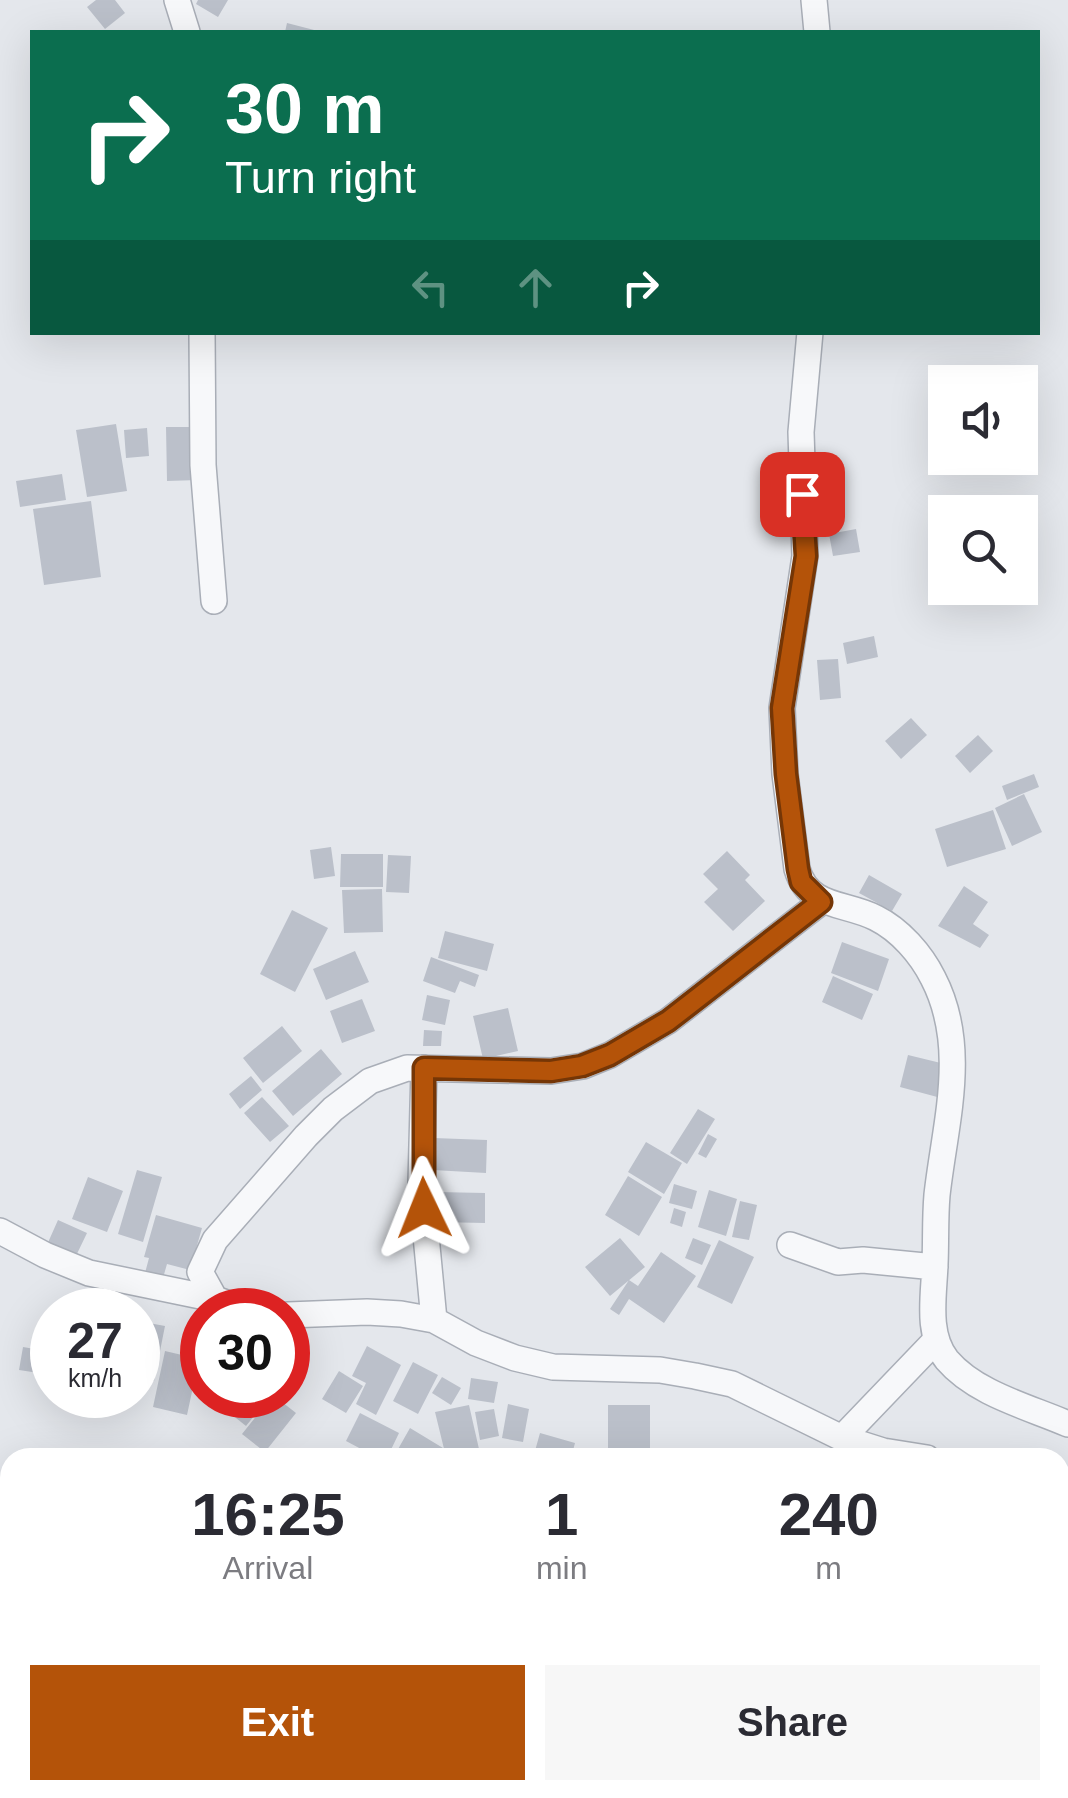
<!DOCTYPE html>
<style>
:root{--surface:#fff;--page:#f7f7f7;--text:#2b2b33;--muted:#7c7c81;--accent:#b45309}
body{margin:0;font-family:Arial,sans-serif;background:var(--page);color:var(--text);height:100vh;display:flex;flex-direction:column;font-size:38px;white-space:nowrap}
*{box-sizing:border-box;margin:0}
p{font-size:32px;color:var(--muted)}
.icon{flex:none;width:55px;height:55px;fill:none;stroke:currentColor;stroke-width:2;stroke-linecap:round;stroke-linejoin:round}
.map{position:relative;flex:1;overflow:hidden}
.side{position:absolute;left:0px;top:1448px;width:1070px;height:352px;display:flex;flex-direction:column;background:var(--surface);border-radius:30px 30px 0 0;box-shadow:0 10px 40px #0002}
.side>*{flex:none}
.top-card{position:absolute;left:30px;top:30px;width:1010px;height:305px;border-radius:0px;box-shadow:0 10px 40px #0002;background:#0b6e4f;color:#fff;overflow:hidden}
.buttons{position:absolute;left:928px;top:365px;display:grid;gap:20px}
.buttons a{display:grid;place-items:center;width:110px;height:110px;border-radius:0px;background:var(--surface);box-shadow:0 10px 40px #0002;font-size:50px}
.speed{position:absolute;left:30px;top:1288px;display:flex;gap:20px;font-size:50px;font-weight:700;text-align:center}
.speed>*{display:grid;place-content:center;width:130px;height:130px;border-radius:50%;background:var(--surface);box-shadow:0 10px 40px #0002;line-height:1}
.speed small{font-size:25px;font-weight:400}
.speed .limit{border:15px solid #d22;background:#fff;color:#111}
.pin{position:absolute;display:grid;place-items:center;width:85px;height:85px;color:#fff;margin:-42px;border-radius:20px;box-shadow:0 5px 15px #0006}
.me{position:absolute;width:110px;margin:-55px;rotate:358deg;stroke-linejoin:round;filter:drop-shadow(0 0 8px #0008)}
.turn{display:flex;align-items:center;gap:35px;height:210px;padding:0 30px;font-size:45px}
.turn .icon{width:130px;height:130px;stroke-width:2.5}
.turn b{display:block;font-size:70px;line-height:85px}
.lanes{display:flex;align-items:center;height:95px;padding:0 30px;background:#0003;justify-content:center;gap:50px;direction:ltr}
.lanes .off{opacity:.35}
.eta{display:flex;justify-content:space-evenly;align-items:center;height:170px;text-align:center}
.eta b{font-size:60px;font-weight:800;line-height:70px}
.primary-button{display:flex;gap:20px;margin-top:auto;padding:20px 30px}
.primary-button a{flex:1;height:115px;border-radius:0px;background:var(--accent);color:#fff;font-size:40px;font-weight:800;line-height:115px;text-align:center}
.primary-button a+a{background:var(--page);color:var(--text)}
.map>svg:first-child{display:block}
.green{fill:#c9d6c5}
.building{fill:#bbc0ca}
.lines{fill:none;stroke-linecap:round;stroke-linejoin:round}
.minor-casing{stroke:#a9aeb7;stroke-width:28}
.minor{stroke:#f7f8fa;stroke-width:25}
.route-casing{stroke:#753606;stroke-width:25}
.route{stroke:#b45309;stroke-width:18}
</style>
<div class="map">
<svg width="1068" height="1798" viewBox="0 0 1068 1798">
<rect width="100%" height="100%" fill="#e4e7ec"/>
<path class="green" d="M1068,1554V1798H1012L1013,1790H1060V1589Z"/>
<path class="building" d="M96,0H115L125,13L105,29L87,7Z
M198,0H228L218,17L196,4Z
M287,23L318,31L317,32H285Z
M116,424L127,491L87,497L76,430Z
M166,427H198L199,480L167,481Z
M147,428L149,456L126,458L124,430Z
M62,474L66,500L20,507L16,481Z
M91,501L101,577L44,585L33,509Z
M856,529L860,552L833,556L829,534Z
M874,636L878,657L847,664L843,643Z
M838,659L841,698L820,700L817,660Z
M911,718L927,735L901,759L885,741Z
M978,735L993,751L970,773L955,756Z
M1034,774L1039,787L1007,800L1002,786Z
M1024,794L1042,832L1012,846L995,808Z
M993,810L1006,849L947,867L935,829Z
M331,847L335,876L314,879L310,850Z
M727,851L750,875L745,880L765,901L733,931L704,902L718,889L703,874Z
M341,854H383V887H340Z
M388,855L411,856L409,893L386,892Z
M869,875L902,894L892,911L859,893Z
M964,886L988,902L973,924L989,935L980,948L938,926Z
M382,889L383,932L344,933L342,890Z
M292,910L328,928L295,992L260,974Z
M445,931L494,944L487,971L438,958Z
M842,942L889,959L878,991L831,973Z
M355,951L369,982L326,1000L313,969Z
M431,957L479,975L475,987L460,981L455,993L423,981Z
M833,976L873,994L862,1020L822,1002Z
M427,995L450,1000L445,1025L422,1020Z
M362,999L375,1031L342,1043L330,1011Z
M508,1008L518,1051L483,1059L473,1016Z
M282,1026L302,1051L263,1083L243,1058Z
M424,1030L442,1031L441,1046H423Z
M321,1049L342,1074L293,1116L272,1091Z
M908,1055L949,1065L941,1098L900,1087Z
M251,1076L262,1090L240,1109L229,1094Z
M262,1097L289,1126L270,1142L244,1113Z
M698,1109L715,1119L687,1164L670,1153Z
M708,1134L717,1139L706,1158L698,1154Z
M434,1138L487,1140L486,1173L433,1170Z
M646,1142L682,1163L664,1194L628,1172Z
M137,1170L162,1177L143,1242L118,1234Z
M628,1176L662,1197L639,1236L605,1215Z
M88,1177L123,1191L107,1232L72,1219Z
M674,1184L697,1191L692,1209L669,1203Z
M709,1190L737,1199L726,1236L698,1227Z
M437,1192L485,1193V1223L436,1222Z
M740,1201L757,1205L749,1240L732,1237Z
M674,1208L686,1212L682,1227L670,1223Z
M156,1215L202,1228L190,1270L167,1264L163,1278L145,1273L149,1258L144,1257Z
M58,1220L87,1233L74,1260L46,1247Z
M620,1238L645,1267L610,1296L585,1267Z
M693,1238L711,1245L702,1265L685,1258Z
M719,1240L754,1257L732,1304L697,1287Z
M661,1252L696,1276L664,1323L629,1299L619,1315L610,1309L629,1280L638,1286Z
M138,1321L165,1326L154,1381L138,1378Z
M367,1346L401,1365L376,1415L356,1404L366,1383L352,1376Z
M23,1347L52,1352V1375L19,1370Z
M165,1351L199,1359L187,1415L153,1407Z
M413,1362L438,1375L418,1414L393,1401Z
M339,1371L363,1386L346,1413L322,1399Z
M442,1377L461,1388L451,1405L432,1393Z
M471,1378L498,1382L494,1403L468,1399Z
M238,1395H271L246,1426L226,1410Z
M273,1395L296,1413L265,1452L242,1434Z
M508,1404L529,1409L523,1442L502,1438Z
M469,1405L479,1449L446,1457L435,1412Z
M608,1405H650V1455L608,1454Z
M494,1409L499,1436L480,1440L475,1412Z
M360,1413L399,1433L387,1458H378L346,1441Z
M410,1428L443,1448L437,1458H393Z
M540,1433L575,1443L571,1458H533Z
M500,1448L525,1450L524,1458H499Z
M1063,1636L1068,1638V1665L1060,1662Z
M1060,1715L1068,1723V1767L1060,1759Z"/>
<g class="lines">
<g class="minor-casing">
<path id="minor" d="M177,0L187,32
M814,0L817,32
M202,332L203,465L214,601
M810,332L801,432L805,556L782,708L785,774L797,869C809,909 845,902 876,918C900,930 921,954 933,978C969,1047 945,1123 937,1195C935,1218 936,1241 935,1264C934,1295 926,1334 947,1360C976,1394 1029,1407 1068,1424
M424,1068L421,1183L434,1320
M0,1231L45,1255L89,1273L215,1299
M790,1245L838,1262L863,1260L935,1267
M246,1310L215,1299L200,1272L215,1240L306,1136L333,1109L370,1081L407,1068L551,1071L583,1066L610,1055L668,1021L821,902
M288,1315L367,1312L401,1314L434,1320L476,1343L515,1358L553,1367L660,1370L695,1376L732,1384L842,1438L883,1451L927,1458
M842,1438L936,1340
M995,1798L996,1790"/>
</g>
<use href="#minor" class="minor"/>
</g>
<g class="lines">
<g class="route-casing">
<path id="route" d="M424,1208V1068L551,1071L582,1066L610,1055L668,1021L821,902L801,882L798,869L786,774L782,708L806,556L802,494"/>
</g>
<use href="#route" class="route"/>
</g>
</svg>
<div class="buttons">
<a><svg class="icon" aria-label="sound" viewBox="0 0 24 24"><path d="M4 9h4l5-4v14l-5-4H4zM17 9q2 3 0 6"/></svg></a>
<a><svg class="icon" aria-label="search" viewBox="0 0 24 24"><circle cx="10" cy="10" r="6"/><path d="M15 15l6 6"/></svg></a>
</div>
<div class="speed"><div>27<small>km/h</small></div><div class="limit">30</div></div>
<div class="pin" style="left:802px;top:494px;background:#d93025"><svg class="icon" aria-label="arrive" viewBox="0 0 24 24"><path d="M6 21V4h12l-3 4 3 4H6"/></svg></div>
<svg class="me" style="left:424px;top:1208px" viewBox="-20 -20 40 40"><path d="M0-17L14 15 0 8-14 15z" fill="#b45309" stroke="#fff" stroke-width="4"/></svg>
<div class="top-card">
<div class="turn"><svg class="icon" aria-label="right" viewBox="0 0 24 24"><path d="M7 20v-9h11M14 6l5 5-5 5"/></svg><div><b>30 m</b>Turn right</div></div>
<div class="lanes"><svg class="icon off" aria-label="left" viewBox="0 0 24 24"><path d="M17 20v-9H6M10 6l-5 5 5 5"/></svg><svg class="icon off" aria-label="ahead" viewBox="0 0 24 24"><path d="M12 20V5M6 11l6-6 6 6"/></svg><svg class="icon" aria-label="right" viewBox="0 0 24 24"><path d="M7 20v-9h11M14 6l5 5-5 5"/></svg></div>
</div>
<section class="side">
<div class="eta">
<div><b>16:25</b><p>Arrival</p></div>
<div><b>1</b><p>min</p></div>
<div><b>240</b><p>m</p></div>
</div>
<div class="primary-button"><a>Exit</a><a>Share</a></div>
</section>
</div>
